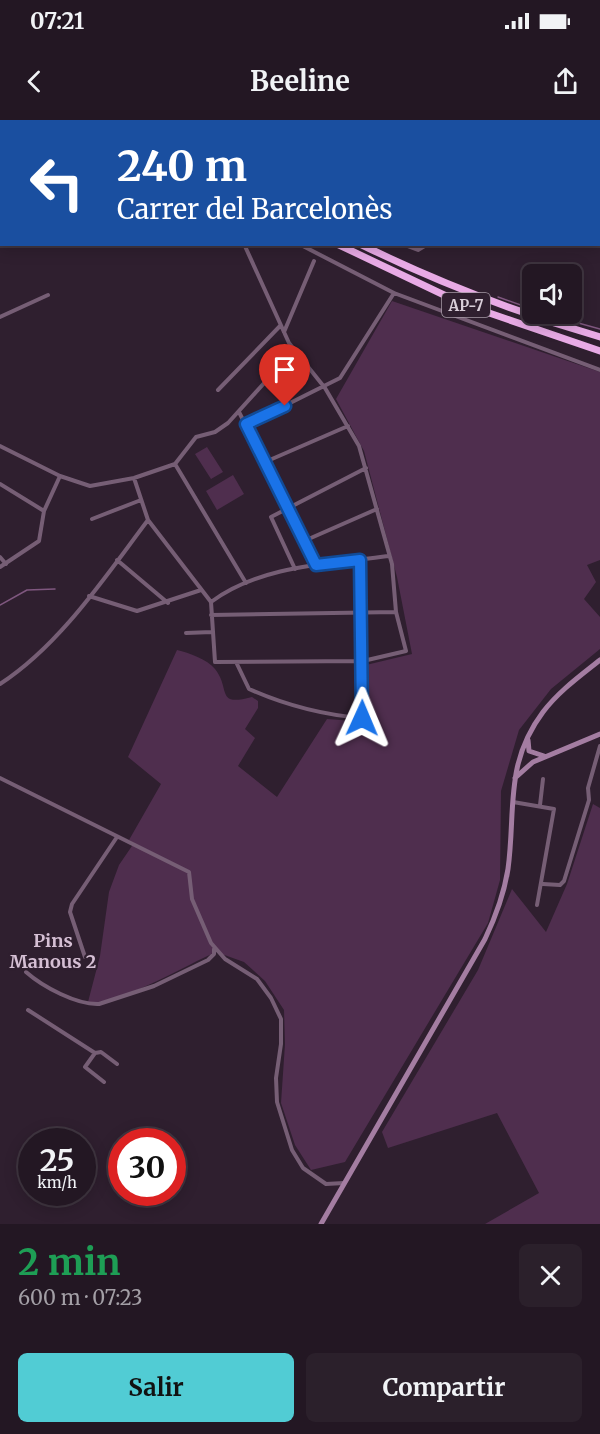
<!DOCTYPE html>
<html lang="es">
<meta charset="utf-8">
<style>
:root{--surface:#231723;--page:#2b202b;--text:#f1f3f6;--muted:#a39fa6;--line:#403641;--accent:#51ccd4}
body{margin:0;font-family:Merriweather,serif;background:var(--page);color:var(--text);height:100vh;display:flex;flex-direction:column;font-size:22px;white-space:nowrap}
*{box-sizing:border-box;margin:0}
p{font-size:20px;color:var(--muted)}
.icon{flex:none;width:33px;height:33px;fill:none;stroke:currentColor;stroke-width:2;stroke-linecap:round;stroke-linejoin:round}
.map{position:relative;height:1104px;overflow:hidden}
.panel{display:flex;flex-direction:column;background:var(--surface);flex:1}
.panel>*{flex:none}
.top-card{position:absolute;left:0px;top:0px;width:600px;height:126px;box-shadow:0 3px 15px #0003,0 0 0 2px var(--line);background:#1a4fa0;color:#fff;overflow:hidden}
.controls{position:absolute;left:522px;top:144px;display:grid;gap:12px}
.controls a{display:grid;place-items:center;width:60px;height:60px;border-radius:9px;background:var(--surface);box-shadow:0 3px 15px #0003,0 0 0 2px var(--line);font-size:30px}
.speed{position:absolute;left:18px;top:1008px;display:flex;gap:12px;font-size:30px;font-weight:700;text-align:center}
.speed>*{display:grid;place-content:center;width:78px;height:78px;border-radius:50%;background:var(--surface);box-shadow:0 3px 15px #0003,0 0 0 2px var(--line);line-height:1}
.speed small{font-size:15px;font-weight:400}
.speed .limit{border:9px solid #d22;background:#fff;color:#111}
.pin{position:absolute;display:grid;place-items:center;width:51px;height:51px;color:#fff;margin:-62px -26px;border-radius:50% 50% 50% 0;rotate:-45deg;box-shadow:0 0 6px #0007}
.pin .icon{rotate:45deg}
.me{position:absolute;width:66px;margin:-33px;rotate:1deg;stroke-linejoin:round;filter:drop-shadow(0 0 4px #0008)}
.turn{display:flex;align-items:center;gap:21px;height:126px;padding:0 18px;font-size:27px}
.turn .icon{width:78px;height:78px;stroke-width:2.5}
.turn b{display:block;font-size:42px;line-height:51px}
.round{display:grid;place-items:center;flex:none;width:63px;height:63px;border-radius:9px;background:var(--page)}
.overview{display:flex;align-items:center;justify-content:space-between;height:102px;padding:0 18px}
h1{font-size:36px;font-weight:700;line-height:45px;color:#1e9e55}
.cta{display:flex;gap:12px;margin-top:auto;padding:12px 18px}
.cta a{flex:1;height:69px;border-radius:9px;background:var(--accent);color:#111;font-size:24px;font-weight:700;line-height:69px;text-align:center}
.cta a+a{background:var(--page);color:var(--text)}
.status{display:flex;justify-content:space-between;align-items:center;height:42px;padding:0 30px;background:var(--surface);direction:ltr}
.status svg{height:16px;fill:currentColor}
header{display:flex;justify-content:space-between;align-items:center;height:78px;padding:0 18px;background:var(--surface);font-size:27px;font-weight:700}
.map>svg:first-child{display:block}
.green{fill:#4f2e4e}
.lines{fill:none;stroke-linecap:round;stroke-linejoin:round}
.stream{stroke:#7f577f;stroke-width:1.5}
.street{stroke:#765e75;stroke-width:4}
.secondary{stroke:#a47da2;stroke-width:5}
.highway{stroke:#e8aae5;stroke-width:7}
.route-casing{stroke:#114b97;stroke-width:15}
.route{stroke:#1a73e8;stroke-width:10}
.labels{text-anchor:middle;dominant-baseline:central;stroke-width:4.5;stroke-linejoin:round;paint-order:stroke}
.shield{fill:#2f1f2f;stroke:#a69aa6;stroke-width:1.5}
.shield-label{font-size:15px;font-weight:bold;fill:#d9ced9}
.neighbourhood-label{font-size:18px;font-weight:bold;fill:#d5bfd4;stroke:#2f1f2f}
</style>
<div class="status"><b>07:21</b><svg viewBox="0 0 49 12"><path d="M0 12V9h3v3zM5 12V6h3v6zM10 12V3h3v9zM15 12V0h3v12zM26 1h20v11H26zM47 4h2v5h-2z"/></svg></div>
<header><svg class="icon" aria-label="back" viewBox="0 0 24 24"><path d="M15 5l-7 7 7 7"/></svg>Beeline<svg class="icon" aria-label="share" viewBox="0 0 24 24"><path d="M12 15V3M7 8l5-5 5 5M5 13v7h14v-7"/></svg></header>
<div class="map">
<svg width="600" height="1104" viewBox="0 0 600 1104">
<rect width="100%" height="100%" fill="#2f1f2f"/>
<path class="green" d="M392,181L600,252V440L587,445L596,462L584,479L600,497V529L551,569L519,610L501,671L500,760L488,803L345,1042L311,1050L295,1025L281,983L285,924L284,890L265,861L244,842L216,832C188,844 116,887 88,882L100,836L109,772L119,745L134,723L129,720L161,664L128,637L177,530C189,533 207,539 215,549C231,569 215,587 252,577L258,581V588L245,609L255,618L238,646L277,677L327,599L367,602L366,545L412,534L397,457L364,331L336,279Z
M207,327L223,352L211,359L195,334Z
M233,355L244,374L217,390L206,371Z
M593,684L600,688V1104H485L539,1073L497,993L388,1028L382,1012L478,850L512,769L546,812L567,764Z"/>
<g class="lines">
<path class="stream" d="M498,177L532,189
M546,194L600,209
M0,485L27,470L55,469"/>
<path class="street" d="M105,0L107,2
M193,0L195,2
M53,2L54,0
M499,2L500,0
M0,52L2,53
M598,92H600
M0,116H2
M299,124L394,173L600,250
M402,124L418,130L428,124
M0,197L48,175
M284,212L314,141
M218,270L280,206
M239,292L316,445
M246,305L340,258L394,173
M0,326L60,356
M265,342L348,306
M175,344L246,463
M134,358L148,400L211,482L215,542L363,541L406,531L396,492L392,444L359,326L325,268L289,223L244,124
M0,364L44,391
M92,399L141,380
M304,421L377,389
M0,437L6,444
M117,440L168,483
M0,447L39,421L44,391L60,356L90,366L134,358L175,344L196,317L215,312L228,303L295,229
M295,449L271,397L366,348
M89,476L137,491L201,470
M211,482C261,445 329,444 388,436
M211,495L396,492
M186,513L212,512
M237,544L249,569C285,585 323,595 362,598L360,440
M0,564C60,525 105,457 148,400
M0,658L189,752L192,779L211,823L225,839L257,859L271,878L281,899V924L276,958L277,982L292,1030L303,1048L326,1064L344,1063
M513,682L554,689L537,785
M540,685L543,659
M543,764L560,765L564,761L589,680L588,668L600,626
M85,837L70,792L72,784L117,717
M26,852C43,867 77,885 99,884L154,866L208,840L214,834V829
M28,890L95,933L101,932L117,944
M95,933L85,947L104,962"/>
<path class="secondary" d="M528,620L529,631L544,636
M515,658L533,642L600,614
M321,1104L485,819C496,796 504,774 508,749C516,691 504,644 543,592C559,571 580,556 600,540"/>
<path class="highway" d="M138,0L140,2
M158,0L161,2
M337,124L463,184L600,231
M360,124C437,162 518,193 600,217"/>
</g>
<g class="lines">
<g class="route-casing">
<path id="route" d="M285,286L246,304L316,445L360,440L362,598"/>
</g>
<use href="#route" class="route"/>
</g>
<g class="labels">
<rect class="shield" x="442" y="173" width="48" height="24" rx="4.5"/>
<g class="shield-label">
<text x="466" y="185">AP-7</text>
</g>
<g class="neighbourhood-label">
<text x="53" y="820">Pins<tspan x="53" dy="21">Manous 2</tspan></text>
</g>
</g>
</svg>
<div class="controls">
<a><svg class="icon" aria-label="sound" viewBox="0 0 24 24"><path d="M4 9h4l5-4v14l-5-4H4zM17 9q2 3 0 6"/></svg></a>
</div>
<div class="speed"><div>25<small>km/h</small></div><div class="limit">30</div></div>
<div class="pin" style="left:285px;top:286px;background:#d93025"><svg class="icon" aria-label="arrive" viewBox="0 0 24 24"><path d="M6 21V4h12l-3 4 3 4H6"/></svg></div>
<svg class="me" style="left:362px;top:598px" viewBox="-20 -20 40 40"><path d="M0-17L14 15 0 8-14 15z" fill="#1a73e8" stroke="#fff" stroke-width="4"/></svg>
<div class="top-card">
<div class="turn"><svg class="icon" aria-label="left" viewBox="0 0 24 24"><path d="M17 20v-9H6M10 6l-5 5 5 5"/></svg><div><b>240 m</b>Carrer del Barcelonès</div></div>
</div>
</div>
<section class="panel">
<div class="overview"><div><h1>2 min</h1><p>600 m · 07:23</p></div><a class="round"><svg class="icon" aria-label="close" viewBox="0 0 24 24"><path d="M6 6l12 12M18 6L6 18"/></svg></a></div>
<div class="cta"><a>Salir</a><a>Compartir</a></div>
</section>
